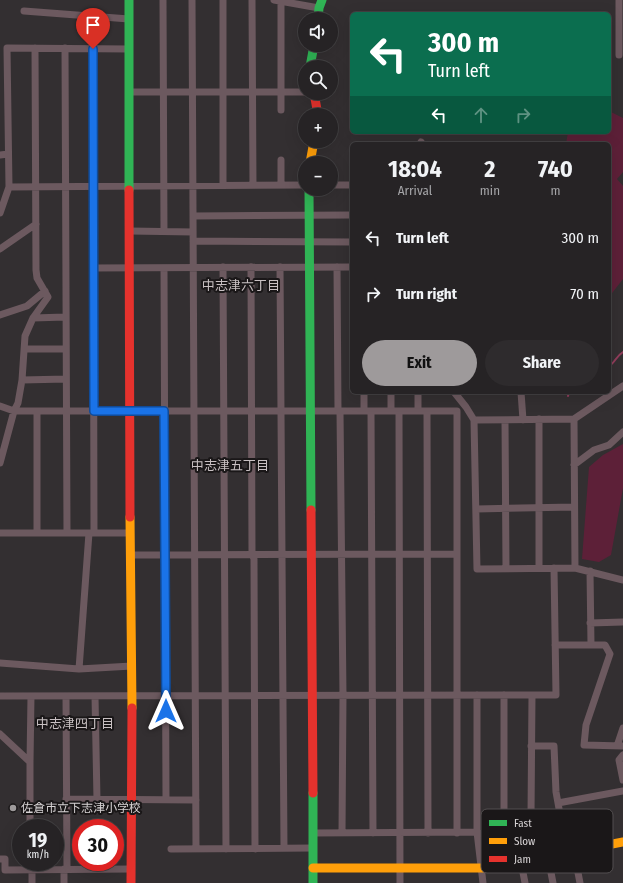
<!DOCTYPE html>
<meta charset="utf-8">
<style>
:root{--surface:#262325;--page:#2e2b2d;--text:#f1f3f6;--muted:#a4a4a7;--line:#424042;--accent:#9e9a9b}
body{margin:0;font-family:"Fira Sans Condensed","Noto Sans JP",sans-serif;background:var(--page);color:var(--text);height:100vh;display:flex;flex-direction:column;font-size:15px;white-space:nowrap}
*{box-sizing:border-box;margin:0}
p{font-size:13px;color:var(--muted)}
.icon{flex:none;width:22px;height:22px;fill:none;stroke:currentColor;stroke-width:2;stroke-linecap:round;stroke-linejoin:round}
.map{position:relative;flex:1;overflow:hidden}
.details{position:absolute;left:350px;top:142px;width:261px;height:252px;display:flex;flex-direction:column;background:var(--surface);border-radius:6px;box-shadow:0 4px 16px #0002,0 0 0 1px var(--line)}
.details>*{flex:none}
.banner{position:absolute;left:350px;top:12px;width:261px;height:122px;border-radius:6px;box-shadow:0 4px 16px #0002,0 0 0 1px var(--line);background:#0b6e4f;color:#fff;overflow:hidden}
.buttons{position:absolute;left:298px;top:12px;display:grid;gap:8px}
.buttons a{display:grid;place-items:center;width:40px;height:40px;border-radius:50%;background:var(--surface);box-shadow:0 4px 16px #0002,0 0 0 1px var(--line);font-size:20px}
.speed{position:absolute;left:12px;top:819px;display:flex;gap:8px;font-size:20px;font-weight:700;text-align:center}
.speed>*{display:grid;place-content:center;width:52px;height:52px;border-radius:50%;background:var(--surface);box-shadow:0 4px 16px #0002,0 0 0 1px var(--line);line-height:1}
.speed small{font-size:10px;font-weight:400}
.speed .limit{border:6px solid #d22;background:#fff;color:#111}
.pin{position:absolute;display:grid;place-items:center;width:34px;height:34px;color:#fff;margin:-41px -17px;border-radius:50% 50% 50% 0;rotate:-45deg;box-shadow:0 0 4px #0007}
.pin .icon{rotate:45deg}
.me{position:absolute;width:44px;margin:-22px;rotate:0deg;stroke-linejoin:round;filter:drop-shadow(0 0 3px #0008)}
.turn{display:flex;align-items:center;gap:14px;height:84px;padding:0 12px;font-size:18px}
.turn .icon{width:52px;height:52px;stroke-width:2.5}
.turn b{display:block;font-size:28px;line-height:34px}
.lanes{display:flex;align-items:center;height:38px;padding:0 12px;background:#0003;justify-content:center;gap:20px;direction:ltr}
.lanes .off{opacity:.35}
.eta{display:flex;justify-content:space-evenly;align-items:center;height:68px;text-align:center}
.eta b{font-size:24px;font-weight:700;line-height:28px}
.button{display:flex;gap:8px;margin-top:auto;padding:8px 12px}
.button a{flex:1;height:46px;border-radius:24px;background:var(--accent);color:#111;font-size:16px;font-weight:700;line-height:46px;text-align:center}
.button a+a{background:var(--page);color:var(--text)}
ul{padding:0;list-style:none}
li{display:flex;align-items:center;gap:12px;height:56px;padding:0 12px}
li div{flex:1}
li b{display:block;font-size:15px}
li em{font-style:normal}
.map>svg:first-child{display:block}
.green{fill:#5d2038}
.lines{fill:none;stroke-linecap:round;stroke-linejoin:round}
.stream{stroke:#913d5b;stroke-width:2}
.street{stroke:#6c595f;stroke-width:7}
.fast{stroke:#30b455;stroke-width:9}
.slow{stroke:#ff9f0a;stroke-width:9}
.jam{stroke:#e5322d;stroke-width:9}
.route-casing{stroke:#114b97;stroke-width:10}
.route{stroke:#1a73e8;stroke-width:7}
.poi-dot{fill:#9e9a9b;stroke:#1a1718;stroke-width:1.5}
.labels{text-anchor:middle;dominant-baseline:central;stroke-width:4;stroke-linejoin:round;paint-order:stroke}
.poi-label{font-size:12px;fill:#d7d3d4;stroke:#1a1718;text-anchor:start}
.neighbourhood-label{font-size:13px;fill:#c8c0c2;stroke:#1a1718}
.key{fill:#1a1718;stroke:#534f50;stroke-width:1}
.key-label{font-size:11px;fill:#d7d3d4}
</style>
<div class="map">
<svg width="623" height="883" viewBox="0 0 623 883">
<rect width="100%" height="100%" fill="#332f31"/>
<path class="green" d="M609,111L623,118V172L617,179L623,186V279L609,297V144H566L568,132H609Z
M623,444V488L611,555L599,562L582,559L589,467L603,455Z"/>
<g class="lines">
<path class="stream" d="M609,366C615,363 616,356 623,352
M568,396L569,392"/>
<path class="street" d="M163,0L164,231
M192,0L196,849
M223,0V185
M252,0L253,185
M274,0L319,8
M281,1V110
M24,11L129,19
M65,48L67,533
M93,49L94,533
M619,55V0
M129,92H305
M420,144L421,142
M0,155L8,154
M281,160V185
M331,185H352
M9,187L305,185
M0,213L9,187L7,48L129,49
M193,216L352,215
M130,231L193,232
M193,241L352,242
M0,249L36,224
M223,267L226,849
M251,267L252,554L254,559L255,849
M280,267C280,461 283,655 284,848
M337,267L338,411
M93,268L352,267
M164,268L166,799
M0,315L27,306L45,291
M33,318L65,317
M25,349H65
M22,380L66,379
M364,392V411
M391,392V411
M454,392L466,407L474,420L477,569L575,568L623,580
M521,392L523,420
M0,406L14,411H457V833
M340,411L343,695L342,833
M371,411L373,833
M399,411L400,883
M418,411V392
M427,411L428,833
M574,419L623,386
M474,420L574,419L575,568
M505,420L506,568
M0,463L14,411L18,403L22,380L25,336L33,318L48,297L37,278L36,270L35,48
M574,465L594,450L609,445L623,432
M476,509L574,507
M0,533H130
M37,533V411
M131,555L456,554
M539,568V419
M590,571L591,645
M590,623L623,622
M555,645H605L610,654L586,725L584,745L623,746
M0,663L79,669L132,666
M79,669L89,533
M477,695V832L483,883
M504,695V831
M532,695L531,816L538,859
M0,696L556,695L554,568
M66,696L67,869
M95,696L97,800
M0,734L30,762V828
M531,746H554L556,792L567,853
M617,746L623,728
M623,755L619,760L623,780
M30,762L31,696
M66,799L196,800
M558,803L623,791
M313,833L477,832
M478,834L532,826
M171,849L313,848
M574,852L580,883
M548,857L553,883
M0,859H5V870L131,869
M521,862L525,883
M32,870V883
M64,883V869"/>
<path class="fast" d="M129,0V190
M318,19L319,8L322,0
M310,67L314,45
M309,189L311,510
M313,793V883"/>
<path class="slow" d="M310,163L314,141
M130,517L132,708
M313,868H482L521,862L623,842"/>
<path class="jam" d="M314,93L318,115
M129,190L130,517
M311,510L313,793
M131,883L132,708"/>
</g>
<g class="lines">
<g class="route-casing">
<path id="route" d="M93,49L94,411H164L166,711"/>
</g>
<use href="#route" class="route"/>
</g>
<circle class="poi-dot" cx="13" cy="808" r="4"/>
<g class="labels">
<g class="poi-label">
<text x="21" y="808">佐倉市立下志津小学校</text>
</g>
<g class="neighbourhood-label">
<text x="241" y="285">中志津六丁目</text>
<text x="230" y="465">中志津五丁目</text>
<text x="75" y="723">中志津四丁目</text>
</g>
</g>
<rect x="481" y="809" width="132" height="64" rx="6" class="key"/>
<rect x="489" y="820" width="18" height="6" fill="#30b455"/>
<rect x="489" y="838" width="18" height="6" fill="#ff9f0a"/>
<rect x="489" y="856" width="18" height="6" fill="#e5322d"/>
<g class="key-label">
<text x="514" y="827">Fast</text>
<text x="514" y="845">Slow</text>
<text x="514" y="863">Jam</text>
</g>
</svg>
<div class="buttons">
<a><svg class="icon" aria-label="sound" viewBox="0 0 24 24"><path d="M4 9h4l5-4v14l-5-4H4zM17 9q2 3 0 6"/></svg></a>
<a><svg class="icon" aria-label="search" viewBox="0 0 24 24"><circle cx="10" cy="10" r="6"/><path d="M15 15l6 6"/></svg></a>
<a>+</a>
<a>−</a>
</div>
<div class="speed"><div>19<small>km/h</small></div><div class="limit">30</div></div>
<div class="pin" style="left:93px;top:49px;background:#d93025"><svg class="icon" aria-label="arrive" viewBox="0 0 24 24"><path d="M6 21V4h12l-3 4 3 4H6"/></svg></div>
<svg class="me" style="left:166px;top:711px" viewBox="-20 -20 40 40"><path d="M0-17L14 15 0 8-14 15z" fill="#1a73e8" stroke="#fff" stroke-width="4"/></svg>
<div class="banner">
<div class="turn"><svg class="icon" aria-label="left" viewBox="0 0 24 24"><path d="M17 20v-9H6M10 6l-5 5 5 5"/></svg><div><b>300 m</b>Turn left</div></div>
<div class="lanes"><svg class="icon" aria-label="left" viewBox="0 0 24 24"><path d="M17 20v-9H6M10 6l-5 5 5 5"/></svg><svg class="icon off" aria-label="ahead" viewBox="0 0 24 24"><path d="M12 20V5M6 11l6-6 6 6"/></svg><svg class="icon off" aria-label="right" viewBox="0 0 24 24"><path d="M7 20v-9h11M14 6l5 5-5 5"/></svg></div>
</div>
<section class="details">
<div class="eta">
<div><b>18:04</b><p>Arrival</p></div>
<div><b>2</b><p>min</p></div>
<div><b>740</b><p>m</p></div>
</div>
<ul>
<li><svg class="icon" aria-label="left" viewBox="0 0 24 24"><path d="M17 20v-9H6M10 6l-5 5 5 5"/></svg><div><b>Turn left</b></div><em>300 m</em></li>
<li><svg class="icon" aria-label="right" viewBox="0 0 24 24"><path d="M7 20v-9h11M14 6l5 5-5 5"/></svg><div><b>Turn right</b></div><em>70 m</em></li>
</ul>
<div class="button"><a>Exit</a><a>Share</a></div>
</section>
</div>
